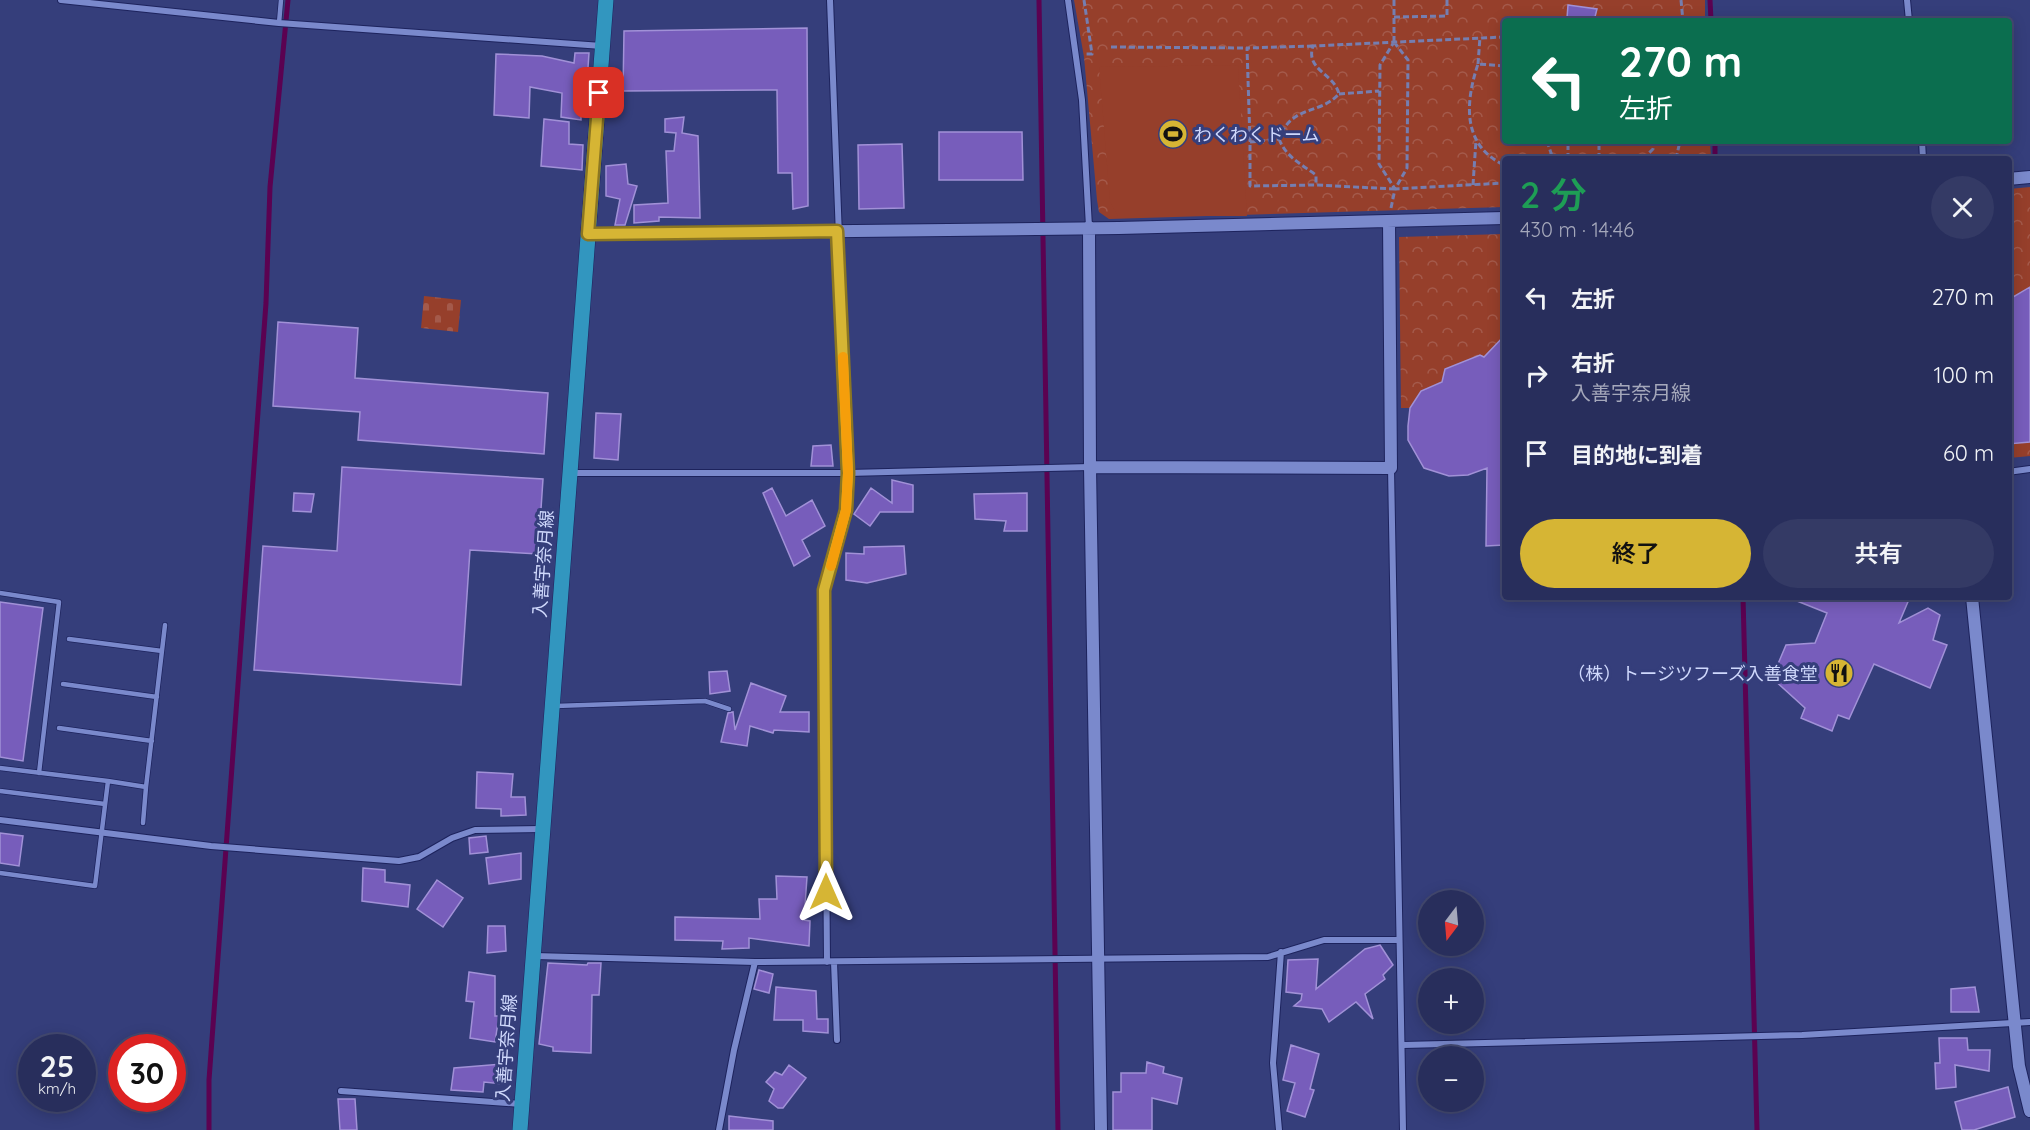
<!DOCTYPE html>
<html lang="ja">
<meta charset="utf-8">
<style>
:root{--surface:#282e5c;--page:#343a65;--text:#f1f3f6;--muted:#a5a8bb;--line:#444a72;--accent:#d6b534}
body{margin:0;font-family:Quicksand,"Noto Sans JP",sans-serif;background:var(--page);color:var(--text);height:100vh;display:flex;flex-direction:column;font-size:22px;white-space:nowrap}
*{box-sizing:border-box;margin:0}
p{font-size:20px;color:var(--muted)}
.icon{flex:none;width:33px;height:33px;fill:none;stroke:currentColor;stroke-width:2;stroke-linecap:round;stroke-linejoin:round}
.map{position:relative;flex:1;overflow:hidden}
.side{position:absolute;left:1502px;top:156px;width:510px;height:444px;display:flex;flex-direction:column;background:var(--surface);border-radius:6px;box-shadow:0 3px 15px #0003,0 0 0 2px var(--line)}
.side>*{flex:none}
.guide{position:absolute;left:1502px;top:18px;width:510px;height:126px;border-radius:6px;box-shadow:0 3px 15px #0003,0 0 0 2px var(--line);background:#0b6e4f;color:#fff;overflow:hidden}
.needle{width:39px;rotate:196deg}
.controls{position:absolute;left:1418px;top:890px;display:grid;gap:12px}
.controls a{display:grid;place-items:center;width:66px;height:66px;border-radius:50%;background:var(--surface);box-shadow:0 3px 15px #0003,0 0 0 2px var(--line);font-size:30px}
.speed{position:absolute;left:18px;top:1034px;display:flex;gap:12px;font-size:30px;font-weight:700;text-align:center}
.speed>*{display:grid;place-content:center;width:78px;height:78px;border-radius:50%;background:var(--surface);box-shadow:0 3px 15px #0003,0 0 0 2px var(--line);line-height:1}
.speed small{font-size:15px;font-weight:400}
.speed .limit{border:9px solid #d22;background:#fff;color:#111}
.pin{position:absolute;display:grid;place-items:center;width:51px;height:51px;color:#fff;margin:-26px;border-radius:12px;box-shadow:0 3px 9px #0006}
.me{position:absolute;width:66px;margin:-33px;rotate:0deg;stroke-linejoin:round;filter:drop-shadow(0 0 4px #0008)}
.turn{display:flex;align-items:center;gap:21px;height:126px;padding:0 18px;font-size:27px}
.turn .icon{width:78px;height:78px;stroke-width:2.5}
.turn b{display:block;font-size:42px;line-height:51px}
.round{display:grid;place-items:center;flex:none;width:63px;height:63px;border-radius:32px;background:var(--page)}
.overview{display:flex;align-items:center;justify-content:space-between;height:102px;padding:0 18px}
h1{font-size:36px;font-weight:600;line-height:45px;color:#1e9e55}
.button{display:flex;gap:12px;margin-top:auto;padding:12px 18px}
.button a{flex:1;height:69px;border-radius:36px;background:var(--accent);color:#111;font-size:24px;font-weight:600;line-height:69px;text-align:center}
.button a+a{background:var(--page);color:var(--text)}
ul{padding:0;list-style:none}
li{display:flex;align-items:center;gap:18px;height:78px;padding:0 18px}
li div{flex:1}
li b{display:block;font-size:22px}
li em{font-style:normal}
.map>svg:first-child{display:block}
.forest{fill:url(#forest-crowns)}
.cemetery{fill:url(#cemetery-stones)}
.pitch{fill:#963f2b}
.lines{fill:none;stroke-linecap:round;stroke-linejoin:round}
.stream{stroke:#5b0251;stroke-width:5}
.building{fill:#775dbb;stroke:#a191d7;stroke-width:1.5}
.lane-casing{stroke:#1d235d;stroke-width:6}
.street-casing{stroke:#1d235d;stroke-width:8}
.secondary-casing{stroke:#1d235d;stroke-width:14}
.primary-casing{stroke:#1d235d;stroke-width:16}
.path{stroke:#757eb0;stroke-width:3;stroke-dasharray:6 3;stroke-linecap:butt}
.lane{stroke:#7a89cc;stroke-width:4.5}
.street{stroke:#7a89cc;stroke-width:6}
.secondary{stroke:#7a89cc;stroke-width:12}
.primary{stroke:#3296bf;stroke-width:15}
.route-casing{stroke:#8b7622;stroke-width:15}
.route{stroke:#d6b534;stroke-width:10}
.slow{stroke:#f59e0b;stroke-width:10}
.labels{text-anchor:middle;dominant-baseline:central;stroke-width:6;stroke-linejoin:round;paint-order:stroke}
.poi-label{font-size:18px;fill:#cfd8fc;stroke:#353e7b;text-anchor:start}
.street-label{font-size:18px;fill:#cfd8fc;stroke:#353e7b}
</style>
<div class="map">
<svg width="2030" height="1130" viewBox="0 0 2030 1130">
<defs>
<pattern id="forest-crowns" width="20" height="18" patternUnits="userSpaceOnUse" patternTransform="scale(1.5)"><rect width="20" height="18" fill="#963f2b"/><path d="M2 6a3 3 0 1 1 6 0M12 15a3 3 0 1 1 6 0" fill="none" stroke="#a45a4b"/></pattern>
<pattern id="cemetery-stones" width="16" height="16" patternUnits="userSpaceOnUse" patternTransform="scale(1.5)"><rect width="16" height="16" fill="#963f2b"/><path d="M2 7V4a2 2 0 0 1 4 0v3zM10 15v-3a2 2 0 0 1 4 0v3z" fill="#a45a4b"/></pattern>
</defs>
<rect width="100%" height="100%" fill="#353e7b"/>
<path class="forest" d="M1074,0H1705V21H1504V141H1710L1711,159H1504V207L1109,219L1099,212L1097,200L1084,57Z
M2030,187V456L2009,458V189Z
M1504,234V336L1499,341L1504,350L1492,361L1480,355L1445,369L1442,382L1421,391L1410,408H1401L1399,237Z"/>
<path class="cemetery" d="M424,296L461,300L458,332L421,328Z"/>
<path class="pitch" d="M1238,65L1247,216H1118L1110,202L1099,67Z"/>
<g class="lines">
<path class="stream" d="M1039,0L1058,1130
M1710,0L1711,21
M1715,141V159
M1743,597L1757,1130
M209,1130V1080L266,303L270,187L288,0"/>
</g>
<path class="building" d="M1568,5L1597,9L1594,21L1567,18Z
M807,28L808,206L793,209L792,173H778L777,90L623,91L624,31Z
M575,53H589L587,82L581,81V120L561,117L562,93L530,87L529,118L494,115L496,54L542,56L574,63Z
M684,117L682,133L698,136L700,218L659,217V221L634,223V205L668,203L666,151H674L676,133L665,132V119Z
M544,119L569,122V144L583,145L582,170L541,166Z
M939,132H1022L1023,180H939Z
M902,144L904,208L859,209L858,145Z
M626,164L628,184L637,186L625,225H615L620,199L606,196V166Z
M2030,287V442L2008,444V300Z
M278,322L358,328L355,378L548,393L544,454L358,440L360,412L273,406Z
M1504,336V545L1486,546L1487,468L1468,475L1449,476L1424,468L1408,440V426L1410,408L1421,391L1442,382L1445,369L1480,355L1484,357Z
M596,413L621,414L618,460L594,458Z
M831,445L833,466H811L813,446Z
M342,467L543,479L538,554L470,550L461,685L254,670L263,546L337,551Z
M892,480L913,485V512H880L870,526L854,514L871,488L892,503Z
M772,488L786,516L812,500L825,526L802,540L810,556L794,566L763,493Z
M294,493L314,494L311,512L293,511Z
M1027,493V531H1004L1006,521L975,519L974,494Z
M904,546L906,574L867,583L846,580V553L864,554V547Z
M1787,597H1910L1899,623L1928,608L1940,615L1933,640L1947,645L1930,688L1874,664L1849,719L1838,715L1832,731L1801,718L1805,708L1772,678L1786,645L1815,643L1827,613Z
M0,602L43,608L23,761L0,757Z
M727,671L730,691L710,694L709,672Z
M751,683L786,696L780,712H809V732L774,730L773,733L750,726L747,746L721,742L728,713L733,712L735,730Z
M477,772L513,774L511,797H525L526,815L501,816V809L476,808Z
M0,833L23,836L19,866L0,863Z
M486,836L488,852L470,854L469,838Z
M521,853V879L489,884L486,858Z
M363,868L385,870V882L410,885L408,907L362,901Z
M776,876L807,877L804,920L810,921L809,946L749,938V948L722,949L723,941L675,940V917L760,919L759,899H777Z
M437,880L463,898L443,927L417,909Z
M488,926H505L506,951L487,953Z
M1380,945L1393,965L1383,975L1385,979L1365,994L1373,1019L1356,1002L1329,1022L1322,1009L1294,1006L1301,1000L1302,994L1286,992L1288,960L1318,959L1316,989L1365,949Z
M548,963L587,965L588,963H601L599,995H592L591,1053L553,1051V1047L539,1044Z
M759,970L773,974L769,993L754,989Z
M469,972L495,976V1016H499L495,1042L470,1038L474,1002L466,1001Z
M776,987L816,991L817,1019H828V1033L803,1031V1020H774Z
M1975,987L1979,1012H1951V989Z
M1939,1038H1967L1968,1050H1990L1989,1071L1955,1065L1956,1087L1936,1089L1935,1063H1940Z
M1291,1045L1319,1054L1310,1089L1314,1090L1305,1117L1287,1111L1295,1083L1283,1080Z
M1147,1062L1164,1067L1163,1073L1182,1078L1177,1104L1152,1098V1130H1113V1092H1121V1073H1146Z
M502,1064L503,1084L484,1082L483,1092L451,1090L454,1068Z
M789,1065L806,1078L783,1108H778L769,1101L774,1089L766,1082L775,1072L782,1075Z
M2008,1087L2015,1117L1974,1130H1962L1955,1102Z
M338,1099H355L357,1130H340Z
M729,1116L773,1121V1130H729Z"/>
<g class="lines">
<g class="lane-casing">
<path id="lane" d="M279,23L281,0
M0,593L59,602L39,773
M69,639L162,651
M63,684L157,697
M555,706L705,701L729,709
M59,728L152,741
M0,768L108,781L95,886L0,873
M108,781L146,787L143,823
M146,787L165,625
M0,791L105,804"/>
</g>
<g class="street-casing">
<path id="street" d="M61,0L279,23L602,46
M1068,0L1082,100L1089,227
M1907,0L1909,21
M1922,141L1923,159
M1391,468L1403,1130
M2008,472L2030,469
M570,473H848L1090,467
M0,820L211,846L399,861L419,857L452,838L475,830L542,829
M535,956L755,962L1268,957L1324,940H1399
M827,962L824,590L846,510L848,473L830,0
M834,962L837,1040
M1403,1045L1802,1035L2030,1022
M341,1091L521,1104
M719,1130L734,1050L755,962
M1279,1130L1273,1063L1281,952"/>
</g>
<g class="secondary-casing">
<path id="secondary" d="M2008,179L2030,177
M1089,227L1090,467L1101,1130
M588,234L1119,228L1504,218
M1090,467L1391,468L1389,221
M1972,597L2019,1066L2030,1111"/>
</g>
<g class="primary-casing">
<path id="primary" d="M520,1130L606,0"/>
</g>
<path class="path" d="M1084,0L1092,54H1086
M1394,0V42
M1681,0L1683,21
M1394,17L1447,16V0
M1394,42L1408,60L1407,168L1395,189L1379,164L1380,65Z
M1111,47L1247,48
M1478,64L1480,37
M1504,66L1478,64C1465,103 1462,145 1504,165
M1339,94L1379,91
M1279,139C1286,157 1301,164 1316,175V185
M1250,141L1247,48L1313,46
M1547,141L1553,159
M1568,159V141
M1599,159V141
M1643,159L1653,149L1655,141
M1676,159L1680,141
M1473,185L1476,140
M1395,189L1316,185L1250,186V142L1279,139C1292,104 1318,116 1339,94C1334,73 1305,70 1313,46L1504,37
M1391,208L1395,189L1504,183"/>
<use href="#lane" class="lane"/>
<use href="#street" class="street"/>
<use href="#secondary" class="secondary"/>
<use href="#primary" class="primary"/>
</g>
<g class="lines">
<g class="route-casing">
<path id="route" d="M599,93L588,234L837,231L848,473L846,510L824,590L826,892"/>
</g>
<use href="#route" class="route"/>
<path class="slow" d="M831,566L846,510L848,473L843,357"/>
</g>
<defs>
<g id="stadium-disc" transform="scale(1.5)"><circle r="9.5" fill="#d6b534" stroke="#353e7b"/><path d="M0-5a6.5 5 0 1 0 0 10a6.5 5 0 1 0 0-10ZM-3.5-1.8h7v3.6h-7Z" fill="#111"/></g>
<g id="restaurant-disc" transform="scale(1.5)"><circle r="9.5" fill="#d6b534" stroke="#353e7b"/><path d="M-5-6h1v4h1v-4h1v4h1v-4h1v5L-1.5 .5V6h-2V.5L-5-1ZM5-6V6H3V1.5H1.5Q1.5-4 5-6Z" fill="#111"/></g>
</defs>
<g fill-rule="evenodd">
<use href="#stadium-disc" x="1173" y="134"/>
<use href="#restaurant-disc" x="1839" y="673"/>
</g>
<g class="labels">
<g class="poi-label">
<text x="1194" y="134">わくわくドーム</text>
<text x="1818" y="673" text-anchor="end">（株）トージツフーズ入善食堂</text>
</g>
<g class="street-label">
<text transform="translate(543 564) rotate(-86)">入善宇奈月線</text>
<text transform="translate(506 1048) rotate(-86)">入善宇奈月線</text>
</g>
</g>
</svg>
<div class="controls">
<a><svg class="needle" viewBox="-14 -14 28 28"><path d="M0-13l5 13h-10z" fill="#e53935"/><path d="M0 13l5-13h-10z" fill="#a5a8bb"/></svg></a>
<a>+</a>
<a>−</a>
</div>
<div class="speed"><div>25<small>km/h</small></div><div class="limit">30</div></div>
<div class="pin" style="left:599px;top:93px;background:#d93025"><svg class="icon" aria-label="arrive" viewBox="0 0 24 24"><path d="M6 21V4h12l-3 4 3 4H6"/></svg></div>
<svg class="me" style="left:826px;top:892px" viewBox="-20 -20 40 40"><path d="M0-17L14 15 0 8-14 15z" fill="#d6b534" stroke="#fff" stroke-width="4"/></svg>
<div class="guide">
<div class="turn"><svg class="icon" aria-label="left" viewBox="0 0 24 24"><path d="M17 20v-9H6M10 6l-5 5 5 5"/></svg><div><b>270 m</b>左折</div></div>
</div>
<section class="side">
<div class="overview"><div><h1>2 分</h1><p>430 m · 14:46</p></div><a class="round"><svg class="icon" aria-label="close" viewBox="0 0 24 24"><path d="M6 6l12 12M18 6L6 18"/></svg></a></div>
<ul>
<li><svg class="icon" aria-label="left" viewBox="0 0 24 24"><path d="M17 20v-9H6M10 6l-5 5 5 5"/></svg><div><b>左折</b></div><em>270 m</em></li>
<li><svg class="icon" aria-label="right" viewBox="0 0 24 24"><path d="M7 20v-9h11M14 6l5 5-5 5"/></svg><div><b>右折</b><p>入善宇奈月線</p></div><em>100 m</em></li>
<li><svg class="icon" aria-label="arrive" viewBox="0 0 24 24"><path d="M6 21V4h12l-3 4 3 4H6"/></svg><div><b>目的地に到着</b></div><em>60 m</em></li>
</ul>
<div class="button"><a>終了</a><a>共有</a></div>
</section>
</div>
